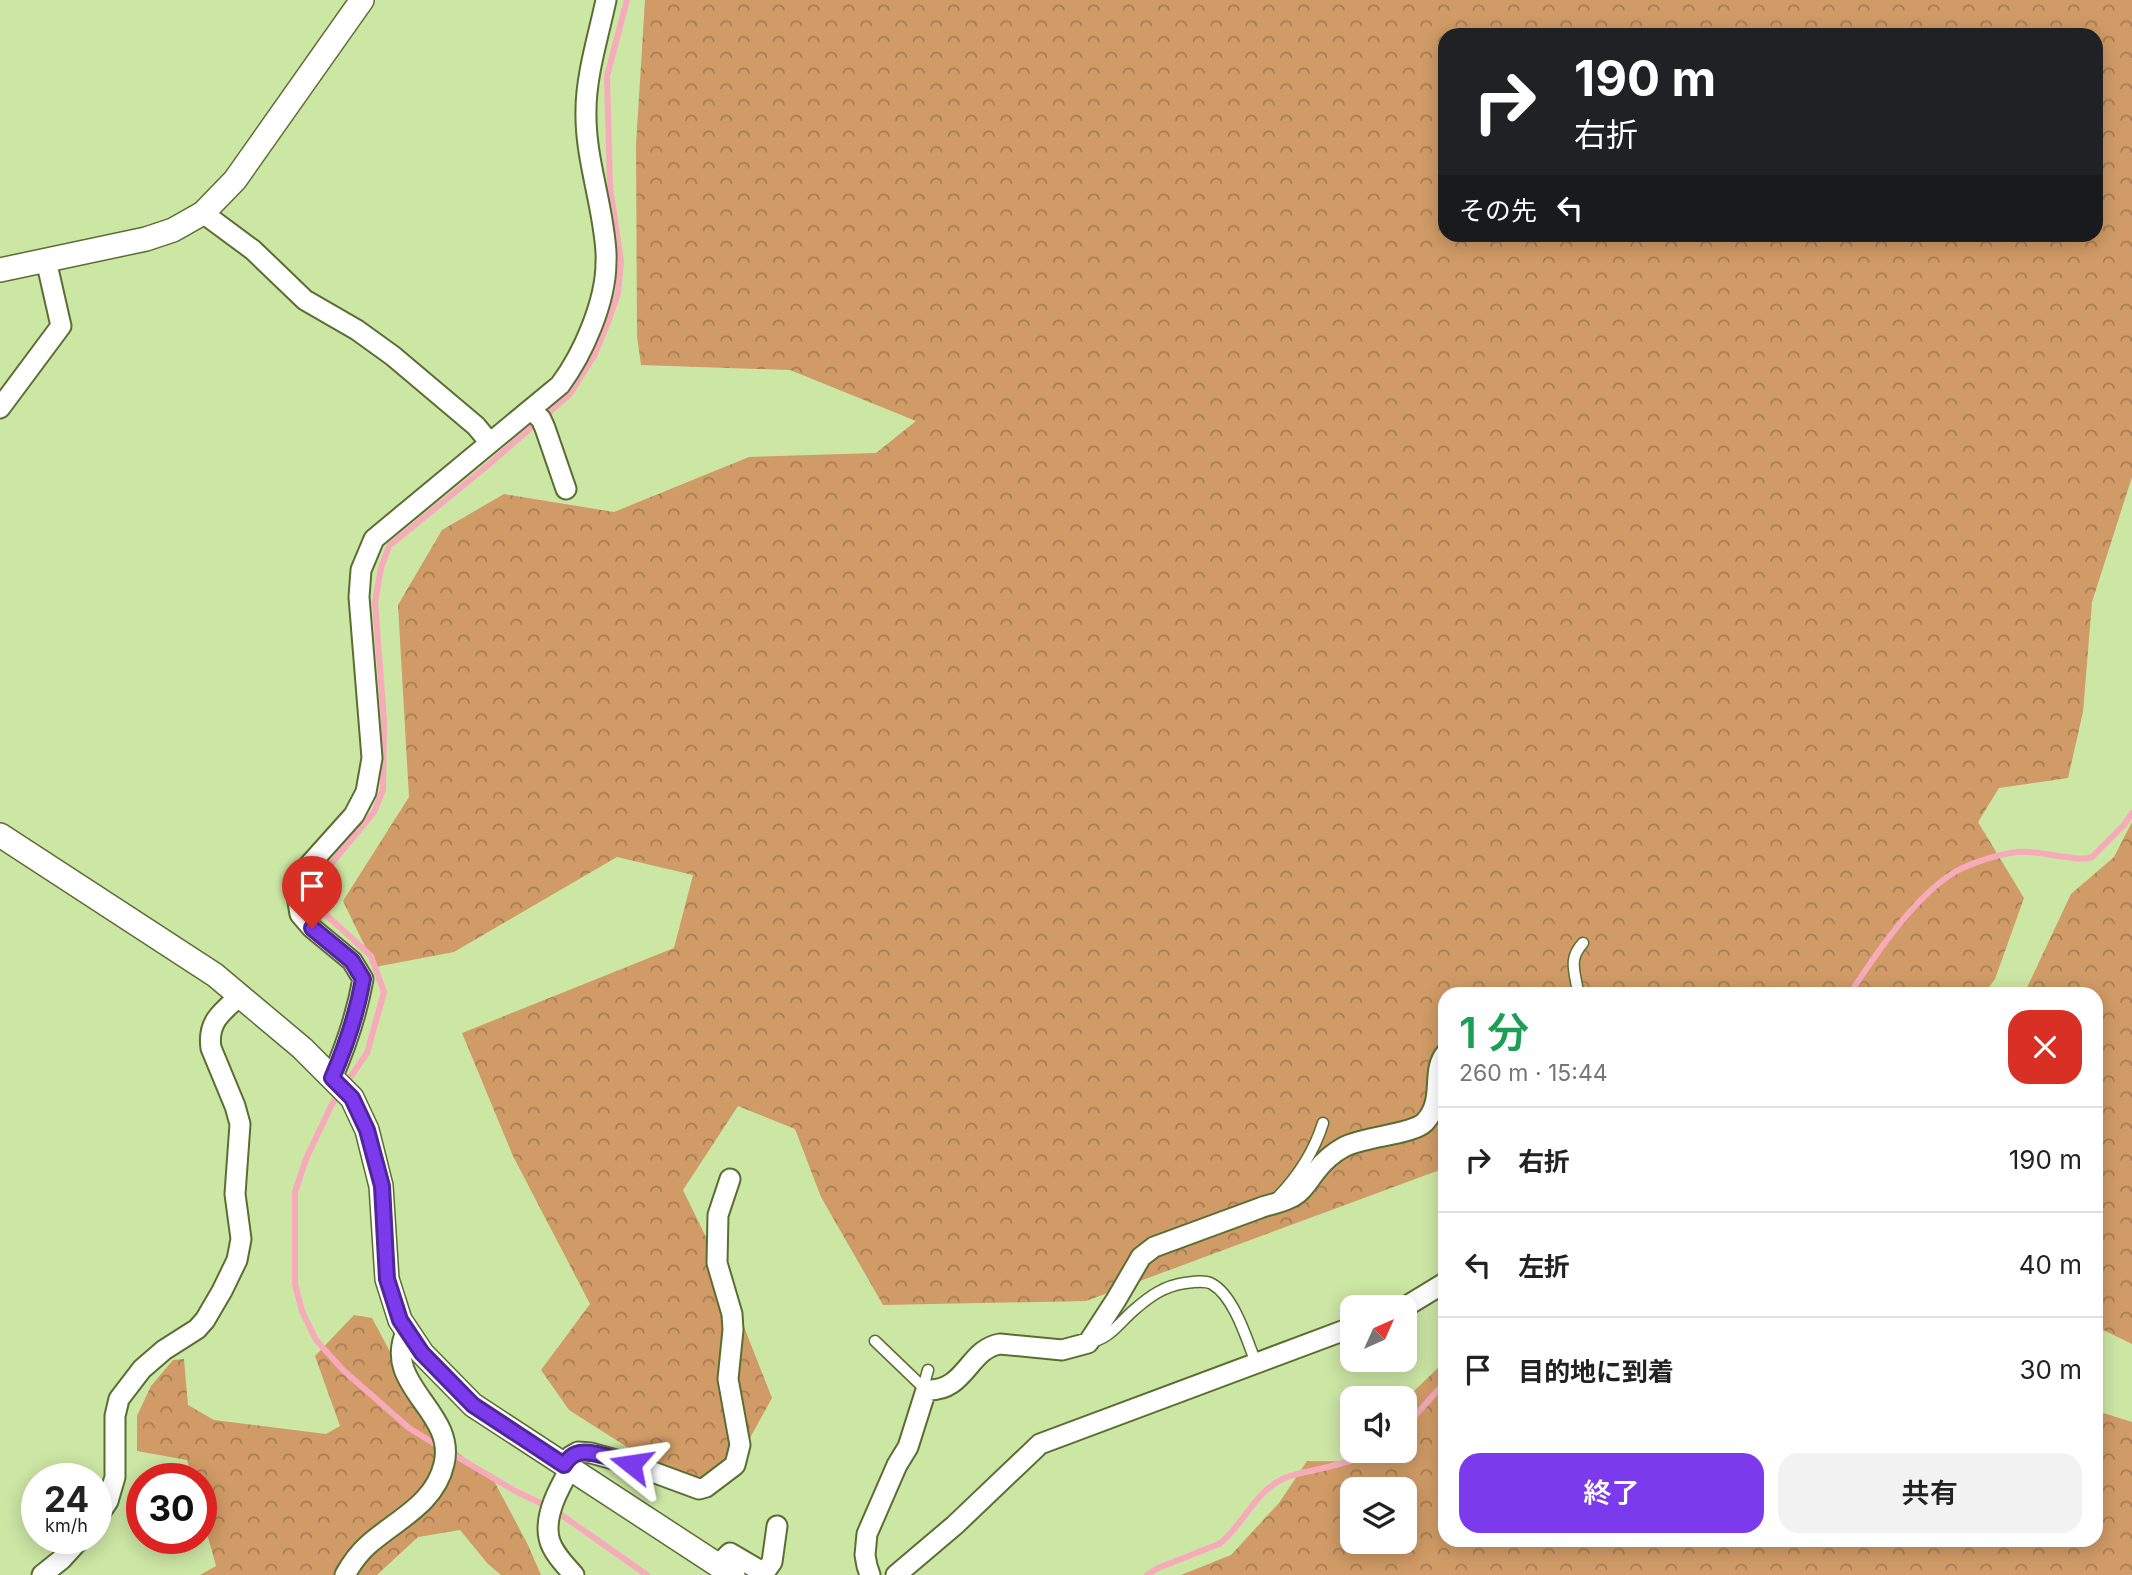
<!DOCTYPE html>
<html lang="ja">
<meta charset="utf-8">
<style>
:root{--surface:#fff;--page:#f2f2f2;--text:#222;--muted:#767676;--line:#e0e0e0;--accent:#7c3aed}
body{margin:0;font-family:Inter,"Noto Sans JP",sans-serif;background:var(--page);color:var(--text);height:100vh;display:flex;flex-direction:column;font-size:26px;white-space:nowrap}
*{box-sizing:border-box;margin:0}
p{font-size:23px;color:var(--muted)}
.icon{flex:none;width:38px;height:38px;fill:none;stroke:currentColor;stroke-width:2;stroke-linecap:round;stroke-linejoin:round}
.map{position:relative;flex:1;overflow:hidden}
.panel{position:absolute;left:1438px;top:987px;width:665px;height:560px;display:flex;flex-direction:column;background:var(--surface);border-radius:21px;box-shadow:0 4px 18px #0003}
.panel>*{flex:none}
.hud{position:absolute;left:1438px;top:28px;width:665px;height:214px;border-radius:21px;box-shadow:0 4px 18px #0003;background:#202124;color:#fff;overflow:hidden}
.needle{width:46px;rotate:45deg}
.fabs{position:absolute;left:1340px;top:1295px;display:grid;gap:14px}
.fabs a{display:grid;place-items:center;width:77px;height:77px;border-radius:14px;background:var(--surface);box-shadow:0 4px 18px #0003;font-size:35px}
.speed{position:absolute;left:21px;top:1463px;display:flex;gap:14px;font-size:35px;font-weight:700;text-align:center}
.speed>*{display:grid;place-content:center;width:91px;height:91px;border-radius:50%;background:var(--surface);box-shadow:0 4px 18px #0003;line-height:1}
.speed small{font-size:18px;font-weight:400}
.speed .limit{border:10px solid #d22;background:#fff;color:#111}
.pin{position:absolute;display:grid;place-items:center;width:60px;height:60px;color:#fff;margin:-72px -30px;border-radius:50% 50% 50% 0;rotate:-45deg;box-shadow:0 0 7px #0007}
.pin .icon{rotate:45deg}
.me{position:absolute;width:77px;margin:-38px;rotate:285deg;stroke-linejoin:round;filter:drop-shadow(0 0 5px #0008)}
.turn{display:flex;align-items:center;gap:24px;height:147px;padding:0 21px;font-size:32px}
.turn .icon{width:91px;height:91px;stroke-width:2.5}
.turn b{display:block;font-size:49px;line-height:60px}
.then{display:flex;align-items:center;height:66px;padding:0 21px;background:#0003;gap:14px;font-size:26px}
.round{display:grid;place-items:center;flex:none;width:74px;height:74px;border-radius:21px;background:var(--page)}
.head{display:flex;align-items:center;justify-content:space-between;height:119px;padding:0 21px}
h1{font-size:42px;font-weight:600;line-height:52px;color:#1e9e55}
.button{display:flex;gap:14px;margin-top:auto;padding:14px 21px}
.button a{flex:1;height:80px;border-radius:21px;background:var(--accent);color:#fff;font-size:28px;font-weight:600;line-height:80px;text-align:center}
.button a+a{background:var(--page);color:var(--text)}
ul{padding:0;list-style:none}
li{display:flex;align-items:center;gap:21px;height:105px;padding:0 21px;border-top:2px solid var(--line)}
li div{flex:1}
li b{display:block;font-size:26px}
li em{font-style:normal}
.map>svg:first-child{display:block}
.forest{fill:url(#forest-crowns);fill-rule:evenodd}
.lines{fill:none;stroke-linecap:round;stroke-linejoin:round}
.stream{stroke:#f7aaba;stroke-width:6}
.service-casing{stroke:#596f32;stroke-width:13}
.minor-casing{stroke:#596f32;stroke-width:23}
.tertiary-casing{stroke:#596f32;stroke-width:26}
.service{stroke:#fff;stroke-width:10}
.minor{stroke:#fff;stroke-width:19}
.tertiary{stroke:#fff;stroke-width:23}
.route-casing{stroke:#51269a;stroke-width:18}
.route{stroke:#7c3aed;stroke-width:12}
</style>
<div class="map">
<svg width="2132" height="1575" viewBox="0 0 2132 1575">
<defs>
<pattern id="forest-crowns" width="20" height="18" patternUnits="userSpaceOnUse" patternTransform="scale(1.75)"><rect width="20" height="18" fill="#d09b66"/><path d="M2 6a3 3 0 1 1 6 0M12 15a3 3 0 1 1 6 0" fill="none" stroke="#a77d52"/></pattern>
</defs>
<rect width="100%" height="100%" fill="#cce6a4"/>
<path class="forest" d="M645,0H2132V477L2092,602L2083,712L2068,778L1999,788L1978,822L2024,898L1995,979L1984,994H1446L1445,1168L1086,1301L883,1305L821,1197L795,1129L738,1106L683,1190L720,1266L772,1398L735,1465L690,1487L569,1410L541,1370L590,1304L513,1156L462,1033L674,948L693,875L617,857L454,952L375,967L343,901L409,797L398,605L442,530L504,494L614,512L749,457L876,453L916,421L790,370L641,365L637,336L636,145ZM1446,35H2096V234H1446Z
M2132,822V1344L2097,1327L2096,994H2024L2071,894L2114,857Z
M354,1315L372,1318L434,1434L494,1481L528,1545L541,1575H501L488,1564L460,1530L418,1537L377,1575H200L216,1566L201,1512V1479H192L187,1460L137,1451V1416L151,1386L173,1360L184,1359L188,1405L214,1420L326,1434L340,1426L315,1356Z
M1445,1361L1446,1540H2096L2097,1411L2132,1422V1575H1181L1231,1555L1279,1503L1307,1461L1380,1462L1386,1451H1405V1409L1413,1392ZM1353,1489H1405V1542H1353Z"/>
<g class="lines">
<path class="stream" d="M1850,994C1874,956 1916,895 1955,872C1970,863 2000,854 2017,852C2036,849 2078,863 2092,857L2124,825L2132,813
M1405,1427L1446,1381
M440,1447L409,1428L343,1370L316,1340L302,1311L295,1284V1192L306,1159L332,1104L367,1053L384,992L371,956L323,912L315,892L326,870L374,812L383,790L384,721L375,602L381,568L389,546L487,466L570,394L594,356L608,322L618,293L621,261L610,187L607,76L627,0
M449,1452L515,1491L553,1509L647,1575
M1147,1575L1158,1568L1219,1544C1242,1527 1253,1495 1279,1481C1290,1474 1303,1473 1315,1470C1337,1465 1358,1460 1378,1451"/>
<g class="service-casing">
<path id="service" d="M1578,994C1576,973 1567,960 1583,943
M1278,1197C1299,1175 1314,1152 1323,1123
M875,1341L926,1390L924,1384L928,1370
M1092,1342C1111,1337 1119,1323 1134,1310C1150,1296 1164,1286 1185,1283C1193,1282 1205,1280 1212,1284C1234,1296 1247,1340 1256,1363"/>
</g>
<g class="minor-casing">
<path id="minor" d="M203,213L253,250L305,300L357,330L393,356L476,426L490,443
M0,408L61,326L46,260
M531,410L541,419L545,428L566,489
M332,1078C346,1046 357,1013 363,979L352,961L312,928L300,914L297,896L302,873L354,815L366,792L372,758L359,597L361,570L374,539L560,385C583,354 606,302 606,262C607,249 604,233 602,220C596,183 585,148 586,110C586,75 599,34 606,0
M1405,1307L1446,1282
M564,1465L571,1456L578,1452L591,1453L631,1464L699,1489L706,1487L735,1465L740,1445L728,1379L733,1330L732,1314L717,1263L718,1215L730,1179
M570,1469C559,1488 544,1515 549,1538C552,1552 565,1565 574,1575
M96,1519L108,1501L115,1477V1416L119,1399L142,1369L164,1350L197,1329L205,1320L222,1291L237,1260L241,1239L235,1194L240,1124L235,1106L211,1048C207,1021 223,1011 241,995
M718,1565L730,1553L759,1570L767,1569L772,1562L777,1526
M42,1575L62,1559L81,1538
M345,1575C351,1564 358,1554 368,1545C396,1520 435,1504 444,1464C457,1411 380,1385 407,1330
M870,1575L867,1566L865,1555L867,1534L897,1465L908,1447L926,1390C966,1392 968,1349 1000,1344L1062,1350L1088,1343L1116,1300L1141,1257L1154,1247C1189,1234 1224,1221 1260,1208C1270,1204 1281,1203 1290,1198C1302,1193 1308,1181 1316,1171C1323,1162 1333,1153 1344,1147C1365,1136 1412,1135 1425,1122C1446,1099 1430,1072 1446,1053
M896,1575L955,1525L1040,1444L1353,1327"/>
</g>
<g class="tertiary-casing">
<path id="tertiary" d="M0,270L146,239L173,230L203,213L235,180L362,0
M0,835L215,975L302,1048L352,1098L367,1130L381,1186L387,1279L400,1320L422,1353L473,1405L733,1575"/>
</g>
<use href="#service" class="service"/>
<use href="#minor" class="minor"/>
<use href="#tertiary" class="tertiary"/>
</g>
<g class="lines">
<g class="route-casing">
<path id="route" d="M312,928L352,961L363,979C357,1013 346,1046 332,1078L352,1098L367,1130L382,1186L387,1279L400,1320L422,1353L473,1405L564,1465C567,1461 570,1456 576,1454C589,1448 617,1460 631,1464"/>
</g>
<use href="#route" class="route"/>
</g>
</svg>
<div class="fabs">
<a><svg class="needle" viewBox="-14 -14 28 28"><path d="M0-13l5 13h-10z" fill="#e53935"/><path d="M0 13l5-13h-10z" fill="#767676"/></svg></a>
<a><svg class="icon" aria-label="sound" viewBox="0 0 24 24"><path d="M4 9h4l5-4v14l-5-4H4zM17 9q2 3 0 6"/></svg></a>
<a><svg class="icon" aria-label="layers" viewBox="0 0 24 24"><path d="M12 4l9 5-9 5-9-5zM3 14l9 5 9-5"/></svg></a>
</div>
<div class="speed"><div>24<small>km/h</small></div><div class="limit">30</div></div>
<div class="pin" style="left:312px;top:928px;background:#d93025"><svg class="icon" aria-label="arrive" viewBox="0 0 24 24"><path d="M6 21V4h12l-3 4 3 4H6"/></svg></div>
<svg class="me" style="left:631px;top:1464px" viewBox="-20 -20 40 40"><path d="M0-17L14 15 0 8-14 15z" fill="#7c3aed" stroke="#fff" stroke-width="4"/></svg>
<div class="hud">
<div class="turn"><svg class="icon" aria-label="right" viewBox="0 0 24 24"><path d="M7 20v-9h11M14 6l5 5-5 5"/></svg><div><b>190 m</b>右折</div></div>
<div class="then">その先<svg class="icon" aria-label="left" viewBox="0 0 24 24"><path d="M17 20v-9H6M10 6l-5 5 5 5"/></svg></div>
</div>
<section class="panel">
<div class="head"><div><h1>1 分</h1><p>260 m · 15:44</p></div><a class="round" style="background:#d93025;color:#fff"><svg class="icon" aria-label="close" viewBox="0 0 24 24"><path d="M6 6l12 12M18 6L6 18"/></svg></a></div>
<ul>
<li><svg class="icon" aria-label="right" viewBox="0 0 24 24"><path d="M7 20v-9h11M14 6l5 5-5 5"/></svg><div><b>右折</b></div><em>190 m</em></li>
<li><svg class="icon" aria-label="left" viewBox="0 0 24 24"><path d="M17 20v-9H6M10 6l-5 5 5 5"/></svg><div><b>左折</b></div><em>40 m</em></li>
<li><svg class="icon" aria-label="arrive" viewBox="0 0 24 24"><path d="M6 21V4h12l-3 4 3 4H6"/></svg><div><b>目的地に到着</b></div><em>30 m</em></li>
</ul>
<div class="button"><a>終了</a><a>共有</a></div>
</section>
</div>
